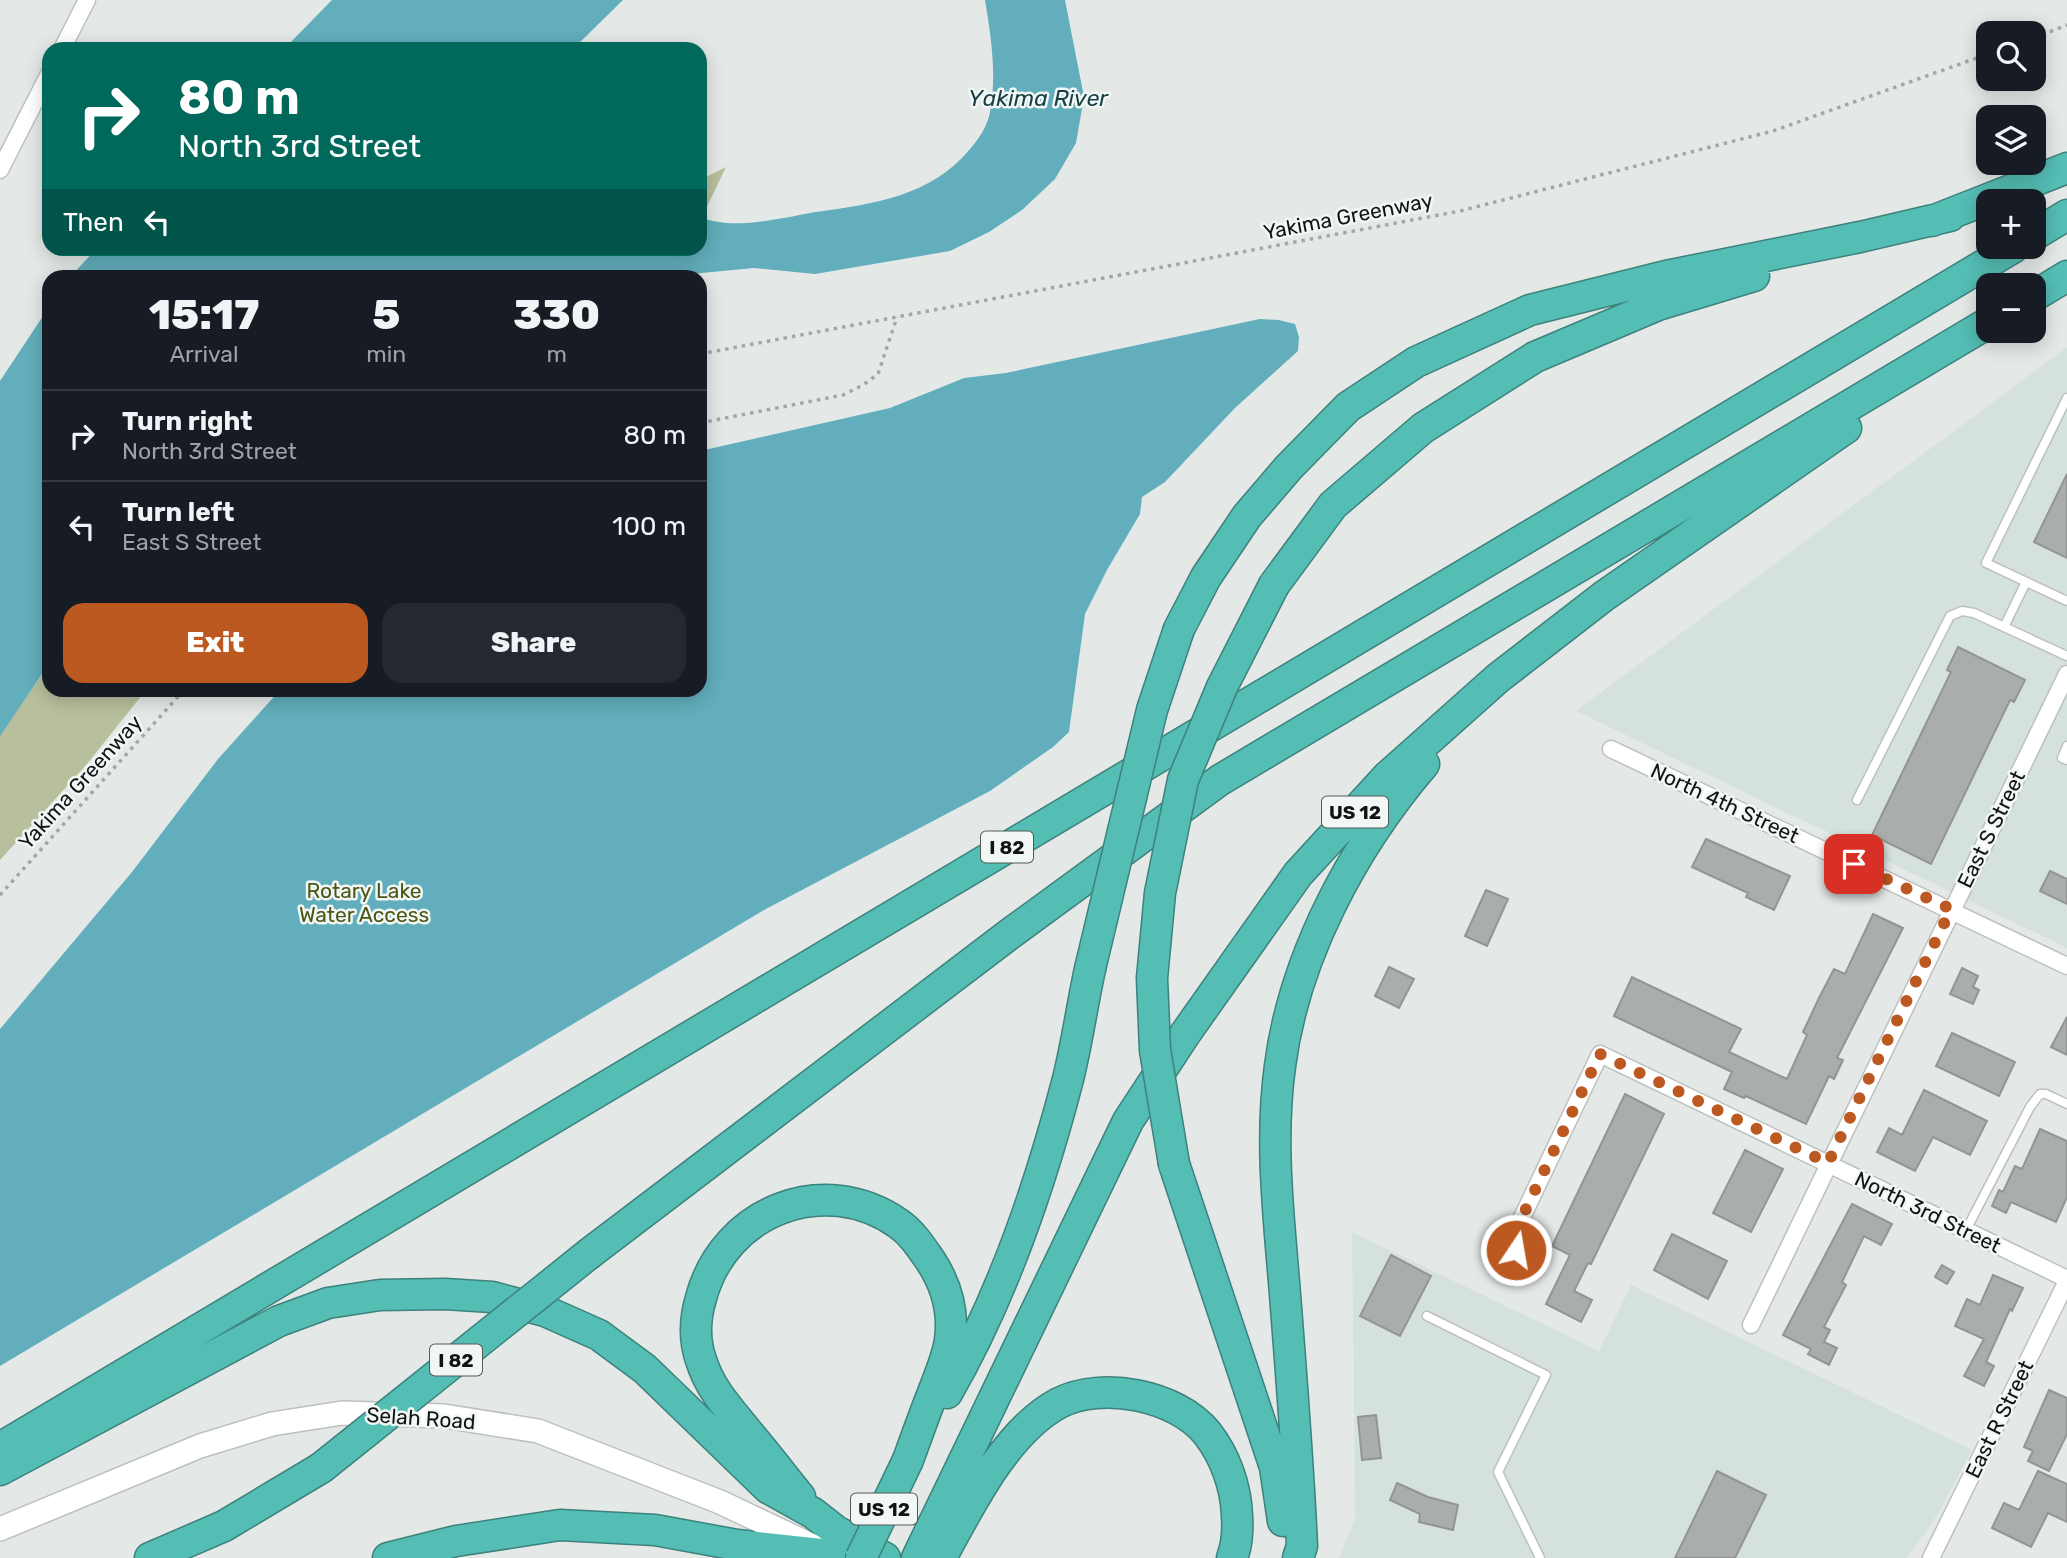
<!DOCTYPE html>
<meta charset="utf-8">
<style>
:root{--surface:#171b24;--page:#242831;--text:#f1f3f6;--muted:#9ea1a6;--line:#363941;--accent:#bc5921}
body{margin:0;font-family:Rubik,sans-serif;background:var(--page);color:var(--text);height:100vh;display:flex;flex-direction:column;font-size:26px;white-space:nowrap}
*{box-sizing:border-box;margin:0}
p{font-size:23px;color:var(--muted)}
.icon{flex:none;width:38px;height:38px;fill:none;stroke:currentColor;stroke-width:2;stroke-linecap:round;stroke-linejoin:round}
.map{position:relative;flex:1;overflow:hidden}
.details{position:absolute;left:42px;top:270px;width:665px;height:427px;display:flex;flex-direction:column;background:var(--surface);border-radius:21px;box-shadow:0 4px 18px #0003}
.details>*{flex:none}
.guide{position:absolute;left:42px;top:42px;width:665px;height:214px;border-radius:21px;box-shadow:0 4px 18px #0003;background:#00695c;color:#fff;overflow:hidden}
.fabs{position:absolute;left:1976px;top:21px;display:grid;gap:14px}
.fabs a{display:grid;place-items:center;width:70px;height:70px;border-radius:14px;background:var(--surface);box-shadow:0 4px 18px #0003;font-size:35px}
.pin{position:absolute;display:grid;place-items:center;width:60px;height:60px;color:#fff;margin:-30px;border-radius:14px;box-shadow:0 4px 10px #0006}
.me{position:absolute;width:77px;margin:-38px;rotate:12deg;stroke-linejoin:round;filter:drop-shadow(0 0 5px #0008)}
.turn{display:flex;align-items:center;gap:24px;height:147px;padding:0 21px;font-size:32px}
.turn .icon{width:91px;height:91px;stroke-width:2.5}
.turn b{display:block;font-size:49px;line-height:60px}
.then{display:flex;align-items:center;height:66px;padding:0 21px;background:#0003;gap:14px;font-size:26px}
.eta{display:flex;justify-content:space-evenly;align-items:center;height:119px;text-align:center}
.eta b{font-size:42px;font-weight:800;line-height:49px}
.action{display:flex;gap:14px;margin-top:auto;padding:14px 21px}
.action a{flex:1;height:80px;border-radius:21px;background:var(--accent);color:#fff;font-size:28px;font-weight:800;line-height:80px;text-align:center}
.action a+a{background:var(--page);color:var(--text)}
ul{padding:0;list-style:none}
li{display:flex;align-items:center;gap:21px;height:91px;padding:0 21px;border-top:2px solid var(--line)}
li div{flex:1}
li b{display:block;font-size:26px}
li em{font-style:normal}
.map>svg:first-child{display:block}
.built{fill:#d5e2db}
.green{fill:#b8bf9c}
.water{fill:#62aebc}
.building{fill:#aaaeaa;stroke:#929592;stroke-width:2}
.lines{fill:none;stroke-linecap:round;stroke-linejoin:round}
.service-casing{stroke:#bcc1be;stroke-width:11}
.minor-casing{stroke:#bcc1be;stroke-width:19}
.secondary-casing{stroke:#bcc1be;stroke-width:26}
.motorway-casing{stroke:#3d827c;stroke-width:33}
.path{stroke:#a3a7a5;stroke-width:3.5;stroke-dasharray:3.5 5;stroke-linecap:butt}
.service{stroke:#fff;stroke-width:8}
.minor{stroke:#fff;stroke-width:16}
.secondary{stroke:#fff;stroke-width:23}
.motorway{stroke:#54bdb4;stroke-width:30}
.motorway-bridge-casing{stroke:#3d827c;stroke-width:33;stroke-linecap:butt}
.motorway-bridge{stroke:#54bdb4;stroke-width:30}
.route{stroke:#bc5921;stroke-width:12;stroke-dasharray:0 21.6}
.labels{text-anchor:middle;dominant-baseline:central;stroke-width:5;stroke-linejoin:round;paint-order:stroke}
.shield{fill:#f1f7f4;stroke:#555856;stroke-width:2}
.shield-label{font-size:19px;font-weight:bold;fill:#121413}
.street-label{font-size:21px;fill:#121413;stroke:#f1f7f4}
.park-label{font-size:21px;fill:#4d5616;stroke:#f1f7f4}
.water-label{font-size:23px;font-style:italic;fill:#193e44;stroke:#f1f7f4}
</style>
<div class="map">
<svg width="2067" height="1558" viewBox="0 0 2067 1558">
<rect width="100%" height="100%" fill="#e4e9e7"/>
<path class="built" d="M2067,347V948L1576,711Z
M1352,1232L1599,1351L1631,1285L1972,1450L1936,1517L1907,1558H1339L1355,1519Z"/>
<path class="green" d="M726,167L700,221V180Z
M49,666V690H146L87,764L0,860V732Z"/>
<path class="water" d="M332,0H623L573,49H284Z
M985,0H1065L1084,97L1076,143L1055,179L1022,210L989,232L950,251L815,274L754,268L670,276H71L97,248H700V217C735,231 780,218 816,212C873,204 932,196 970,149C979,139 988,125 990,112C997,74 991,37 985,0Z
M49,307V664L0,736V381Z
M1260,319L1279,320L1295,324L1299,337L1298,351L1235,408L1165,482L1142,497L1140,514L1107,570L1085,614L1069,732L1053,747L990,791L764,910L0,1366V1029L132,872L218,759L280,690H700V451L890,408L964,378L1006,373Z"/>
<path class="building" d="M2067,474V558L2034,542Z
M1958,647L2025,680L2014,702L2010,700L1931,864L1872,835L1951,672L1947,670Z
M1706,839L1790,876L1774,910L1746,897L1748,893L1692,867Z
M2050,871L2067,879V904L2040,891Z
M1486,890L1508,899L1487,946L1465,936Z
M1873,914L1903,928L1837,1058L1843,1060L1834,1079L1829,1076L1806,1124L1746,1096L1744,1098L1724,1089L1732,1072L1614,1016L1632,977L1741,1029L1729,1052L1787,1079L1807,1035L1803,1032L1819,998L1834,969L1845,974Z
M1389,967L1414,979L1399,1008L1375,996Z
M1962,968L1978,976L1973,987L1979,990L1973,1004L1950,994Z
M2067,1017V1055L2051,1047Z
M1952,1033L2015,1062L1999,1096L1936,1066Z
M1924,1090L1987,1121L1970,1155L1933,1137L1915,1171L1877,1152L1889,1128L1902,1135Z
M1625,1094L1664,1114L1591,1264L1588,1263L1574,1291L1592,1300L1581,1322L1546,1304L1570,1255L1552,1246Z
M2040,1129L2067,1141V1197L2056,1222L2011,1202L2006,1213L1992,1206L1999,1190L2003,1192L2015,1166L2022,1169Z
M1745,1150L1783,1169L1751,1232L1713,1213Z
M1852,1204L1892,1224L1881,1245L1864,1236L1842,1282L1846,1285L1824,1327L1830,1330L1824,1342L1837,1348L1829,1365L1808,1354L1811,1349L1783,1335Z
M1672,1234L1727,1261L1708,1299L1654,1270Z
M1391,1255L1431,1276L1400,1336L1360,1316Z
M1942,1265L1954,1272L1947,1284L1935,1277Z
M1993,1275L2023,1288L2012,1311L2010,1309L1986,1362L1994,1366L1984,1386L1964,1376L1984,1339L1955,1326L1967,1299L1980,1305Z
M2049,1390L2067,1398V1434L2049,1471L2028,1461L2033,1451L2024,1447Z
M1376,1415L1381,1458L1362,1460L1358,1417Z
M1717,1471L1766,1495L1735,1558H1675Z
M2038,1471L2067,1484V1522L2048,1513L2031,1547L1992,1528L2004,1503L2019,1510Z
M1397,1483L1428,1497L1458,1505L1453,1530L1419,1522L1420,1514L1390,1500Z"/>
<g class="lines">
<g class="service-casing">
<path id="service" d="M2067,398L1986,563L2067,601
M2004,627L2026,582
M2067,746L2062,758L2067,760
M1857,800L1950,616L1962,611L1974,613L2067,656
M1966,1230L2030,1107L2040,1094H2046L2067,1104
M1427,1316L1546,1375L1498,1472L1540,1558"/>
</g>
<g class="minor-casing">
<path id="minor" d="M62,49L87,0
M0,170L49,74
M1611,749L2067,966
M1517,1268L1515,1232L1600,1054L2067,1279
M1751,1325L2067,674
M1931,1558L2067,1281"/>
</g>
<g class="secondary-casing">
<path id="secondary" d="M0,1529L200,1446L272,1424L342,1413L444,1416L538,1431L720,1502L819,1549"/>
</g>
<g class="motorway-casing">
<path id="motorway" d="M1932,221L2067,168
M2034,235L2067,215
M2034,296L2067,276
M1274,585L1333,505L1423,428L1535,357L1658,305L1754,276
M1179,629L1206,577L1247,516L1289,467L1348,407L1416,362L1530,310L1666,276L1860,237L1950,216
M1174,1164L1275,1467L1283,1521
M590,1253L1011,933L1220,780L1988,323
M947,1393C1003,1296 1040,1187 1068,1079C1077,1043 1082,1006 1090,969
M0,1448L2014,247
M0,1470L279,1321L328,1303L380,1295L445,1294L492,1297L545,1311L599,1335L645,1369L768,1488L813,1513L836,1531L885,1558
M800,1497C783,1476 767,1455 750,1435C731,1411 710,1390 701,1360C694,1340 695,1318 701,1298C724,1211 824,1171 899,1224C912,1233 921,1247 930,1260C946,1284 954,1311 950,1340C948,1355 941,1371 936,1385C926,1410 917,1435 908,1460
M150,1558L224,1526L321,1468
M388,1558L456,1541L560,1525L655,1530L737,1545L830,1555
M917,1558L1128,1121L1185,1034L1298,874L1388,776L1498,678L1604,596L1846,428
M941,1558C969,1507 1005,1432 1059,1403C1102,1381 1176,1395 1207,1433C1225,1456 1236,1486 1237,1516C1238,1530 1237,1545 1232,1558
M1298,1558L1302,1546C1298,1458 1291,1370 1284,1282C1278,1210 1270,1138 1280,1066C1294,957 1353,847 1424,764"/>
</g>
<path class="path" d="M2034,38L2067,25
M700,354L1460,211L1773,131L1988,54
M700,423L843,395L863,385L878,374L897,317
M0,895L184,690"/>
<use href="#service" class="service"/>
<use href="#minor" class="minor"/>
<use href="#secondary" class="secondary"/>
<use href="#motorway" class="motorway"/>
<g class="motorway-bridge-casing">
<path id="motorway-bridge" d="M1090,969L1152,710L1179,629
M1174,1164L1155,1050L1152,978L1160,893L1183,780L1222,687L1274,585
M321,1468L590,1253
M861,1558L908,1460"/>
</g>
<use href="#motorway-bridge" class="motorway-bridge"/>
</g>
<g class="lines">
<path class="route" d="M1516,1250L1515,1232L1600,1054L1828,1163L1951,909L1854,864"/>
</g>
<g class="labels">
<g class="shield">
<rect x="1322" y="796.5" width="66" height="31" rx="5"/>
<rect x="981" y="831.5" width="52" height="31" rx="5"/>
<rect x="430" y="1344.5" width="52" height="31" rx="5"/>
<rect x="851" y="1493.5" width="66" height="31" rx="5"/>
</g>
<g class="shield-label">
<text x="1355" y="812">US 12</text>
<text x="1007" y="847">I 82</text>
<text x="456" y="1360">I 82</text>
<text x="884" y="1509">US 12</text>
</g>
<g class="street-label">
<text transform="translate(1348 216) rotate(-11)">Yakima Greenway</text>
<text transform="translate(80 782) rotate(-48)">Yakima Greenway</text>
<text transform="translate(1725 803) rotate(25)">North 4th Street</text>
<text transform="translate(1991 829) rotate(-64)">East S Street</text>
<text transform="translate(1928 1212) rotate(26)">North 3rd Street</text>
<text transform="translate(421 1418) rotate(4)">Selah Road</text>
<text transform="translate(1999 1419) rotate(-64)">East R Street</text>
</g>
<g class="park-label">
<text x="364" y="890">Rotary Lake<tspan x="364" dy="24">Water Access</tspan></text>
</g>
<g class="water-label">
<text x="1038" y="98">Yakima River</text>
</g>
</g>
</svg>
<div class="fabs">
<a><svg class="icon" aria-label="search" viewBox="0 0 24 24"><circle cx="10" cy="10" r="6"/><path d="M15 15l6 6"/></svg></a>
<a><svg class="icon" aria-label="layers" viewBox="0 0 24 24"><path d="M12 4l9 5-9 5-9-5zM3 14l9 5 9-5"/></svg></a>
<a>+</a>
<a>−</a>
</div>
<div class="pin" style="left:1854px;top:864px;background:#d93025"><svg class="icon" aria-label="arrive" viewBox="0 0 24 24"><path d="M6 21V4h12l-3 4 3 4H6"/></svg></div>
<svg class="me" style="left:1516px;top:1250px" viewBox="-20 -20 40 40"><circle r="17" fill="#bc5921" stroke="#fff" stroke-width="3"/><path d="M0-11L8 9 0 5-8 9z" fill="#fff"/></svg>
<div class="guide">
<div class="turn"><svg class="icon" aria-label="right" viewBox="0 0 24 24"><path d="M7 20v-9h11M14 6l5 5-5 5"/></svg><div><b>80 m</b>North 3rd Street</div></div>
<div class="then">Then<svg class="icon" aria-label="left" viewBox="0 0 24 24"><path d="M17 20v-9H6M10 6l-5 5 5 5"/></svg></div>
</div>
<section class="details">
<div class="eta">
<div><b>15:17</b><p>Arrival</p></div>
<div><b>5</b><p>min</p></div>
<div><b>330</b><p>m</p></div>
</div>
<ul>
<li><svg class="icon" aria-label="right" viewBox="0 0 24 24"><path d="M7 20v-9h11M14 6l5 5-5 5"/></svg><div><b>Turn right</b><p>North 3rd Street</p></div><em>80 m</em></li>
<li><svg class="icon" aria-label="left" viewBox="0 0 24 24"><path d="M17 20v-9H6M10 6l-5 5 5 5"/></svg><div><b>Turn left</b><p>East S Street</p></div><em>100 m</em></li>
</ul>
<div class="action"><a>Exit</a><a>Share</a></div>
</section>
</div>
